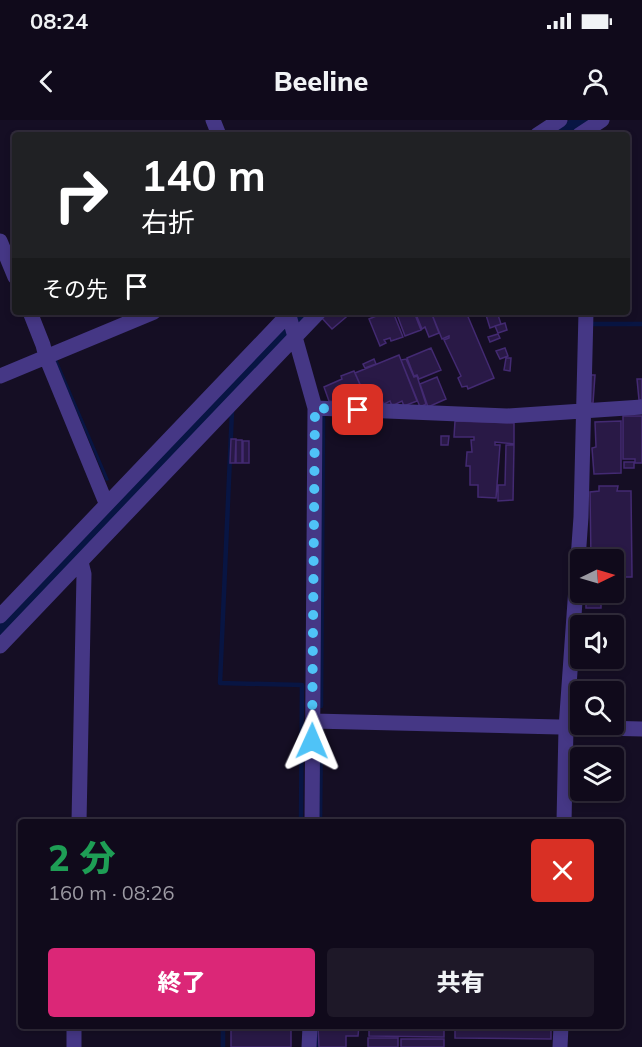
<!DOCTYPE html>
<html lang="ja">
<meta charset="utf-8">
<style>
:root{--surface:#100a1b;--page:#1e1828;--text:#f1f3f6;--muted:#9c9aa3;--line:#302b3a;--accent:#db2777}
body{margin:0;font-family:Mulish,"Noto Sans JP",sans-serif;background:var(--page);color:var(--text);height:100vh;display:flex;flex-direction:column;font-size:22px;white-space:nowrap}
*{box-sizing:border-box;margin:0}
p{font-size:20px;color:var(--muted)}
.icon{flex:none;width:33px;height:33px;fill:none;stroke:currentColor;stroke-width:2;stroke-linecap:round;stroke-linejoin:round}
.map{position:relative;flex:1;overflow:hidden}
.drawer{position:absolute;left:18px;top:699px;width:606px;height:210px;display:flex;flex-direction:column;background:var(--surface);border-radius:6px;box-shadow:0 3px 9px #0003,0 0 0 2px var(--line)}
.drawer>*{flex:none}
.hud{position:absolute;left:12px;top:12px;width:618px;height:183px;border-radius:6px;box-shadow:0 3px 9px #0003,0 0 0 2px var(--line);background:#202124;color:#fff;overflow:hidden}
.needle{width:39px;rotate:85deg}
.tools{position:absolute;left:570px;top:429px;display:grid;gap:12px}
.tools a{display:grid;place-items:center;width:54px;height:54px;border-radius:6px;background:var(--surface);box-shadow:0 3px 9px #0003,0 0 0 2px var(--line);font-size:30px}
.pin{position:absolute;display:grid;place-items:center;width:51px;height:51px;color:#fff;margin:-26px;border-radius:12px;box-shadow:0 3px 9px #0006}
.me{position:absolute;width:66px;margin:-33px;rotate:1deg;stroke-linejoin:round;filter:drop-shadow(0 0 4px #0008)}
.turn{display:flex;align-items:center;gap:21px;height:126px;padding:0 30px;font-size:27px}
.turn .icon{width:78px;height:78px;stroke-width:2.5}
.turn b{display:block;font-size:42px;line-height:51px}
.then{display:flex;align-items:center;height:57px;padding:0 30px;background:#0003;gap:12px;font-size:22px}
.round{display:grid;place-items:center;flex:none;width:63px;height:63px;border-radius:6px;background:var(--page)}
.overview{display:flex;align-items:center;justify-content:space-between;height:102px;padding:0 30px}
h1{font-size:36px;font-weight:800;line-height:45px;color:#1e9e55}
.primary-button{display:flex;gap:12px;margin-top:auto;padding:12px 30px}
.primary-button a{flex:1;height:69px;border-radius:6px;background:var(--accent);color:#fff;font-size:24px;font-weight:800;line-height:69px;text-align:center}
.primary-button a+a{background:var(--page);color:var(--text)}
.status{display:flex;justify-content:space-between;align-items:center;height:42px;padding:0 30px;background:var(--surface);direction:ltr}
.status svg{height:16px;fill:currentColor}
header{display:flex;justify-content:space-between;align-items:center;height:78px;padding:0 30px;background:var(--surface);font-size:27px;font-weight:800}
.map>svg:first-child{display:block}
.water{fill:#081543}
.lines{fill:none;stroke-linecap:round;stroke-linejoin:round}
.stream{stroke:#081543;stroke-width:4.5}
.building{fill:#291946;stroke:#432a72;stroke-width:1.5}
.minor{stroke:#453785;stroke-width:15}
.route{stroke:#4fc3f7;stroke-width:10;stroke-dasharray:0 18}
</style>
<div class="status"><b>08:24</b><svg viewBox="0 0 49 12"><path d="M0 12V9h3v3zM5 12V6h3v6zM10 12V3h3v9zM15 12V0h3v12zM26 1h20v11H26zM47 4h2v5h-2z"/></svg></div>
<header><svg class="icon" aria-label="back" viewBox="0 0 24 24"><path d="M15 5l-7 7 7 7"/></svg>Beeline<svg class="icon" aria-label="person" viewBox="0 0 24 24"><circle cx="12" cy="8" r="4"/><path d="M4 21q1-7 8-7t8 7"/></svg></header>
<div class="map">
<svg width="642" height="927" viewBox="0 0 642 927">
<rect width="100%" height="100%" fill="#150e24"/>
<path class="water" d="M569,0H595L572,15H546Z
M295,192H313L0,521V501Z
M56,237L109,360L106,361L54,238Z"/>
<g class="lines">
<path class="stream" d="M590,204H642
M232,291L220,563L302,565L301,702
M321,586L323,298
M320,702L321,610
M223,927V906
M317,927V909"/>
</g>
<path class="building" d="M327,192H352L332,209L321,197Z
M386,192H393L403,217L391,221L390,218L384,220L386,223L380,226L369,199Z
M396,192H414L421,210L405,216Z
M415,192H431L439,213L429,217L425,207L422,209Z
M431,192H466L494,258L468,269L467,266L462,267L458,258L461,256L444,220L449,218V216L442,219Z
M493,192H497L501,204L490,208L486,195Z
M505,203L507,210L498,213L495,206Z
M498,214L500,218L490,222L488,217Z
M431,228L441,250L419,259L417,255L414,256L407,238Z
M505,228L508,236L500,239L496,231Z
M399,235L417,281L404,286L402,281L392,286L390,281L384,284L381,279L369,284L355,253Z
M506,238H511L510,251L504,250Z
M374,239L376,244L365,248L363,244Z
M406,239L414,257L417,256L426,284L420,287L401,240Z
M354,251L368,283L329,281L324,267L342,259L341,256Z
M589,255H595L593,283H588Z
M437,257L446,279L428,287L420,264Z
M637,259H642V280H639Z
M623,296H642V343H635V339H623Z
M455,301L514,303V324L495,322V325H500L496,378L478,377V365H470V346H466L467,332H472L471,320H474V317H454Z
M621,301V353L594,354L592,328L596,327L595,302Z
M441,316H449L448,325H441Z
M231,319H236L235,343H230Z
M236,320H242V343H236Z
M243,321H249V343H243Z
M506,325H514L513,380L498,381V365H505Z
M624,342H634V348H624Z
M599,366H618L617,371H631L632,457H621L622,463H614V440H591L590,372L599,371Z
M586,472H601V476L586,477Z
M586,482H601V488H586Z
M581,496L603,497V506H581Z
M623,530V535L614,536V531Z
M623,538L624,543L607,545L606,540Z
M231,906H291V927H231Z
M318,906H359L358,916H346V927H319Z
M369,906H444V917L369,916Z
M455,906H551V919L455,918Z
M368,918H398V927H368Z
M401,919H444V927H401Z"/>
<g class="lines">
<path class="minor" d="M213,0L219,15
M537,15L560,0
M579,15L602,0
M0,121L15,157
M30,192L43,225L46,237L106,383
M288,192L315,288L312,702
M0,256L154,192
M315,288L507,296L642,287
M0,496L281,202L287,192
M0,526L319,192
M313,601L642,609
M79,702L84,454L81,442
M564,702L566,608L581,397L586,192
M74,927V906
M309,927L310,906
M560,927L561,906"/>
</g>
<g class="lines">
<path class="route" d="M312,621L315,288L358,290"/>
</g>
</svg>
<div class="tools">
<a><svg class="needle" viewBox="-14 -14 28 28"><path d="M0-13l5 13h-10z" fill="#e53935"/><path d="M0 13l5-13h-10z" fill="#9c9aa3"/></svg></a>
<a><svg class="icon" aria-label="sound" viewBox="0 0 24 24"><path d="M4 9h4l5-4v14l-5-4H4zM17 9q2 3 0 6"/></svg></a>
<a><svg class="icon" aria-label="search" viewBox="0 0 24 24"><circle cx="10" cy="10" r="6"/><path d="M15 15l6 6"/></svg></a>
<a><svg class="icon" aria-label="layers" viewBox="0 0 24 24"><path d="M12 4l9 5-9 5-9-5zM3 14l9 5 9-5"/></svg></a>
</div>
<div class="pin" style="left:358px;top:290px;background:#d93025"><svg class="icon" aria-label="arrive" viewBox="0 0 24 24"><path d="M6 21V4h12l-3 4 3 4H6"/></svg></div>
<svg class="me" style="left:312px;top:621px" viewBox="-20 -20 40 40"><path d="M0-17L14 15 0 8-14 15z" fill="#4fc3f7" stroke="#fff" stroke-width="4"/></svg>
<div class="hud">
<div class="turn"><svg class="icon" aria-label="right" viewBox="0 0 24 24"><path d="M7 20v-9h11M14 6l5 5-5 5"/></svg><div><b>140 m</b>右折</div></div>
<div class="then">その先<svg class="icon" aria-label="arrive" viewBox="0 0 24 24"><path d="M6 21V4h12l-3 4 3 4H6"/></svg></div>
</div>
<section class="drawer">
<div class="overview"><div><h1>2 分</h1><p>160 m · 08:26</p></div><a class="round" style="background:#d93025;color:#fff"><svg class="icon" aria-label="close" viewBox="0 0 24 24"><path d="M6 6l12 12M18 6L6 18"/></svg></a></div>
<div class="primary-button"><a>終了</a><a>共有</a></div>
</section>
</div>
